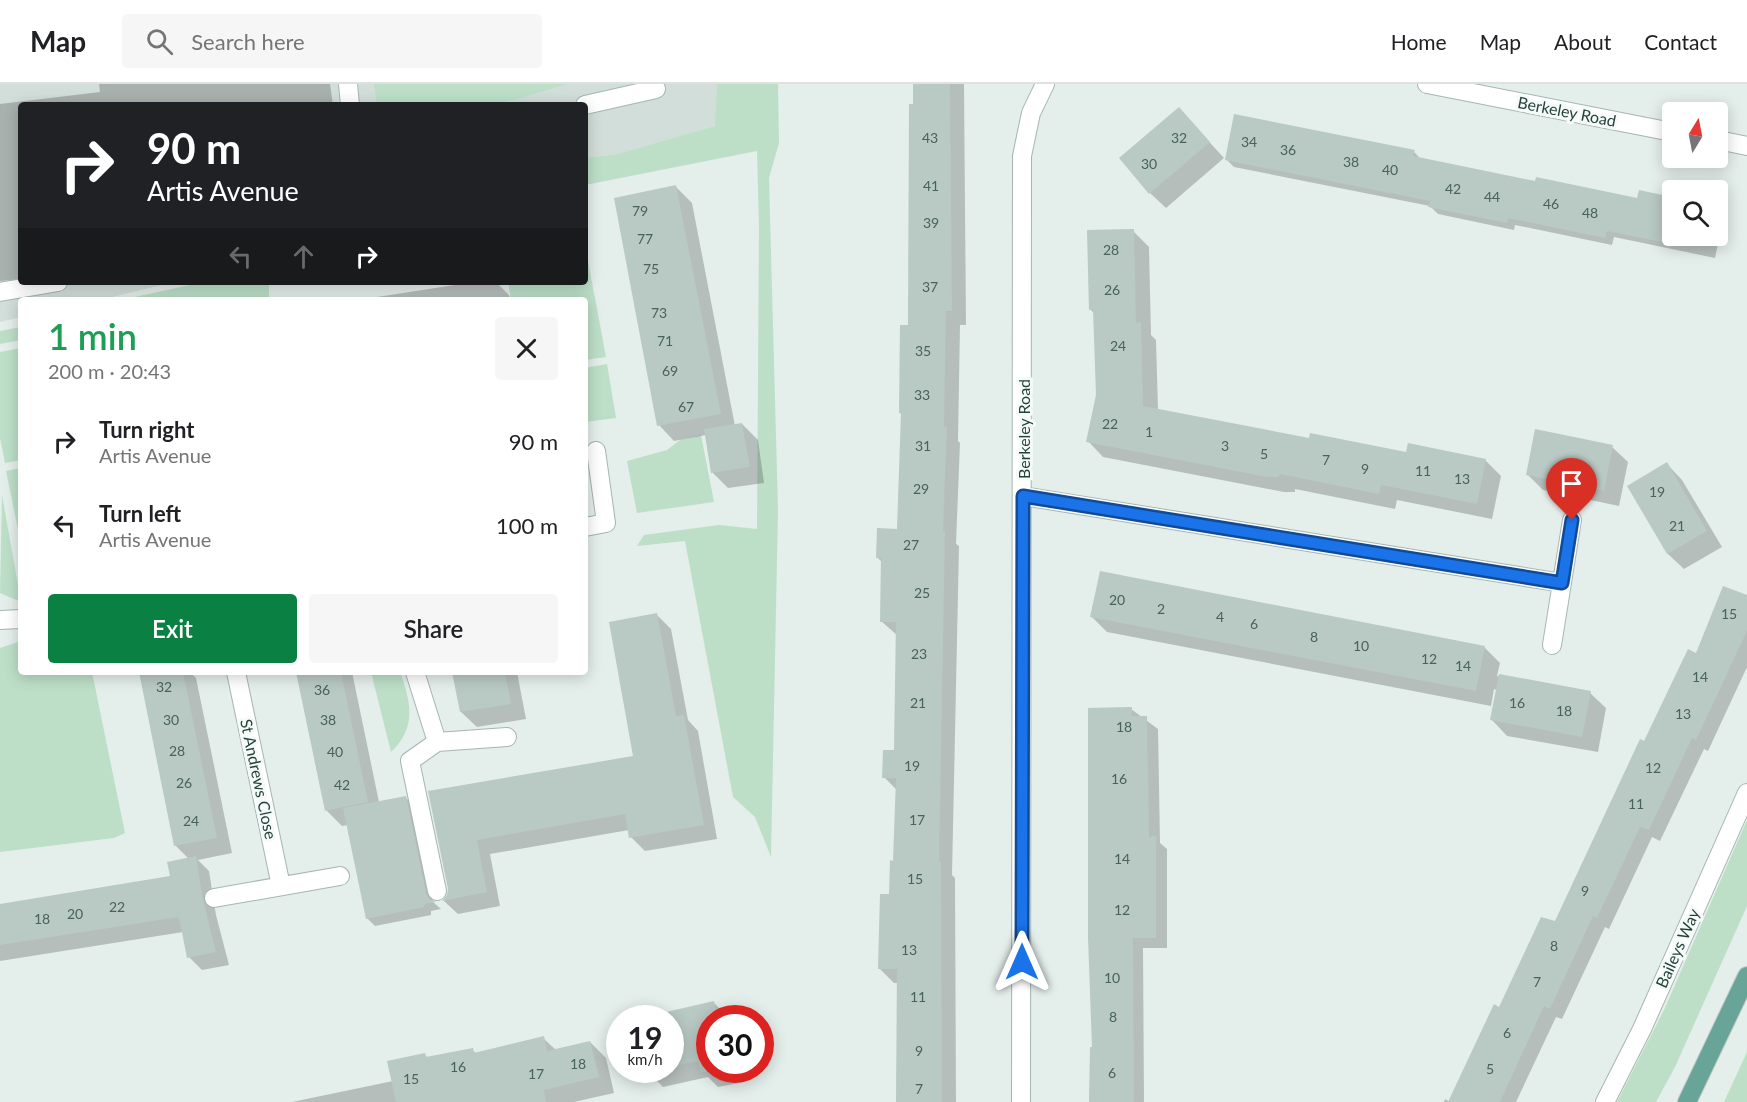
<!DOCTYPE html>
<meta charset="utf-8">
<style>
:root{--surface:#fff;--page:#f6f6f6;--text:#202124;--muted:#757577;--line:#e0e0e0;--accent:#0b8043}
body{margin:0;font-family:Lato,sans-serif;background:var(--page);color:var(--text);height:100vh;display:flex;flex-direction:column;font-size:22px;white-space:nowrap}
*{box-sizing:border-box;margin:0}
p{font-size:20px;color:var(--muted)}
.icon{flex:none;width:33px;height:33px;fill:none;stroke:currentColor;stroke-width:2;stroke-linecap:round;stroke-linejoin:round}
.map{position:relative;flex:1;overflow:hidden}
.drawer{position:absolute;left:18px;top:213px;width:570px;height:378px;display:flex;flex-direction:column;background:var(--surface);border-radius:6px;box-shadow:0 3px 15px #0003}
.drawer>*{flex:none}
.guide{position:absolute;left:18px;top:18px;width:570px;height:183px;border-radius:6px;box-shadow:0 3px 15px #0003;background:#202124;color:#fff;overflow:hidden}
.needle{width:39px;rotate:10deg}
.fabs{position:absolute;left:1662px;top:18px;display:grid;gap:12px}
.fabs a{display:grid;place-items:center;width:66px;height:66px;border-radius:6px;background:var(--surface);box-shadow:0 3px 15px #0003;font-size:30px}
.speed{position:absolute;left:606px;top:921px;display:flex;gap:12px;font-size:30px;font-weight:700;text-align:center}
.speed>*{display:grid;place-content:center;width:78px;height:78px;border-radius:50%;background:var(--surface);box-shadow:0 3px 15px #0003;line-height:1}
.speed small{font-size:15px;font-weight:400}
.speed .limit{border:9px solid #d22;background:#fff;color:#111}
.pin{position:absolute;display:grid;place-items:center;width:51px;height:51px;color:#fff;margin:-62px -26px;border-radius:50% 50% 50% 0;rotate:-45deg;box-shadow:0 0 6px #0007}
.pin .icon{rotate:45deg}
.me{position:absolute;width:66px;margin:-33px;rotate:0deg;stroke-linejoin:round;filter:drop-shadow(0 0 4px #0008)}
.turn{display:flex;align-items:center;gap:21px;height:126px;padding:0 30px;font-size:27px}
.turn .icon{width:78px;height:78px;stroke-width:2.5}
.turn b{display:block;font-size:42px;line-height:51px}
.lanes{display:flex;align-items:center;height:57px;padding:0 30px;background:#0003;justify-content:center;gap:30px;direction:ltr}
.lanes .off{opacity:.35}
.round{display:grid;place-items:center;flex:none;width:63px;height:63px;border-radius:6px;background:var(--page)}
.overview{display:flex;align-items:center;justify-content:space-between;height:102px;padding:0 30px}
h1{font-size:36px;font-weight:600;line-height:45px;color:#1e9e55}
.cta{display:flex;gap:12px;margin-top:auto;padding:12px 30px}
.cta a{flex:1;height:69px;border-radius:6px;background:var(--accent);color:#fff;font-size:24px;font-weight:600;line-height:69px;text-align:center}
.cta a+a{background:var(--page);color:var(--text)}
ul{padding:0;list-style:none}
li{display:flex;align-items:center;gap:18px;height:84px;padding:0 30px}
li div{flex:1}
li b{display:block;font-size:22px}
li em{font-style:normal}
header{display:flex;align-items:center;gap:36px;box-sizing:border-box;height:84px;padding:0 30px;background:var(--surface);border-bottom:2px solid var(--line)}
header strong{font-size:28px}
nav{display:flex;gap:33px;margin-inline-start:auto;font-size:21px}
.search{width:420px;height:54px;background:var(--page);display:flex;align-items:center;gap:15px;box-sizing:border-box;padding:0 21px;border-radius:6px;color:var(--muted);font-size:22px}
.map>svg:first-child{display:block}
.built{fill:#d2ded9}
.green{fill:#bddfc8}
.shadow{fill:#0003}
.building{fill:#b9c9c3}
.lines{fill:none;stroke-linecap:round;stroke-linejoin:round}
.minor-casing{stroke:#a6b6b2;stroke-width:20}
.major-casing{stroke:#c1cac8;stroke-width:20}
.minor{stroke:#fff;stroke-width:18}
.major{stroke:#68a498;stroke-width:18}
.route-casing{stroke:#114b97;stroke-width:15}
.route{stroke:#1a73e8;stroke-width:10}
.labels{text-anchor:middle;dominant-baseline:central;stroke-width:6;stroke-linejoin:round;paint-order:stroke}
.number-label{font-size:14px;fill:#48625c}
.street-label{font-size:16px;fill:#23403a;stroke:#f5faf8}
</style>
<header>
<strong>Map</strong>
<div class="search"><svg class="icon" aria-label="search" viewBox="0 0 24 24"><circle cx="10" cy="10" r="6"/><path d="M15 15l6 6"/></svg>Search here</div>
<nav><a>Home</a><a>Map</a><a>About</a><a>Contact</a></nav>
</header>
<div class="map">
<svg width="1747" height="1018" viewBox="0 0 1747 1018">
<rect width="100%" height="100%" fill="#e4eeea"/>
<path class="built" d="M0,0H717L716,42L617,70L585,74V21H21V198H174L100,216H21V233L0,238Z"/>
<path class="green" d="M374,0H567L514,16L483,21H377Z
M717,0H778L779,59L769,94L778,426L771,773L755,733L733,713L685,457L637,462L644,451L719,441L757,445L759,142L757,67L585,101V74L617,70L715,42Z
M585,161L606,273L585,276V216H511L508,198H585Z
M204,198H269V216H121Z
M21,243V256L0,260V247Z
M21,264V376L5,379L0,354V268Z
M607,280L616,334L585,338V284Z
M701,351L714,418L637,429L627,377L667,366L680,356Z
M21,384V460L6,387Z
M2,411L21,518L0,509Z
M21,557V588H92L125,749L114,754L0,768V564Z
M371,588H400C411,618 417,644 391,668Z
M1747,736V822L1675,983L1656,1018H1617L1664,926Z
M1747,968V1018H1724Z"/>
<path class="shadow" d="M99,0H330L333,21H21V195L0,197V20L100,8Z
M914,0H964L966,241H960L958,357L960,359L956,460L959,462L952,791L955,794L956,1018H897L898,899H894L880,885L895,778L897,706L884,693L896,667L898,552L881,537L883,479L877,473L898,447L902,331L900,329L910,243Z
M1179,25L1224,74L1166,124L1150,109Z
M1414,68L1421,75L1537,99L1638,115L1640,107L1672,114V152H1718V125L1724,131L1715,174L1614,153L1612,161L1515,141L1514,146L1438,130L1430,122L1234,83L1226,75Z
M676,103L692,119L735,342L742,340L758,356L764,399L728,404L713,389L706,351L674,357L659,341Z
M1133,147L1149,163L1151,251L1156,256L1158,326L1311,356L1407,370L1485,376L1501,392L1492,435L1397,416L1395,425L1295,405V408H1284L1103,373L1088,357L1097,311L1095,230L1090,225Z
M474,198H496L509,211L510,216H358Z
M1612,363L1628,378L1619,422L1543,406L1527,390Z
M1667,380L1682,396L1722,463L1684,485L1668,470L1629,402Z
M1747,512V583L1708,667L1704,665L1660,757L1652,753L1609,845L1605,843L1562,935L1556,933L1516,1018H1444L1445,1015L1450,1018L1500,925L1556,839L1645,659L1697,571Z
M657,531L671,545L688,636L698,647L717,755L645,767L631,753L629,746L490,770L500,822L458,830L444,817L449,812L450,805L430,708L635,673Z
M1092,533L1484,563L1500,579L1497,592L1590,609L1606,624L1598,668L1507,652L1492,636L1497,606L1494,605L1491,622L1107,548Z
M140,588H190L196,594L232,769L198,776L209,787L216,831L229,881L202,886L189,873L183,848L0,877V821L172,793L189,775L176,762Z
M298,588H352L379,718L405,713L413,721L433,818L441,825L431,827V831L375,842L367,834L348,741L342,742L327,727Z
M454,588H517L526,635L477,643L461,628Z
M1131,625L1158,645L1160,759L1167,765V864H1143L1144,1018H1091L1094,964Z
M713,918L729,934H710V986H741L744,998L718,1003L708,993L663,1003L646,986H670V934L668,929Z
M543,954L556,966L590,958L606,974L614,1009L574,1018H292L393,997L424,970L428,974L472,966L477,970Z"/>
<path class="building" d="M913,0H950L952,227H946L944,343H947L943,447H945L939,778H941L942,1018H896L897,885H878L880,810H889L890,776L893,777L896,694H882L883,666H894L896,538H880L881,474H876L877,444L897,445L901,329H899L900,241H908L909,20H913Z
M1179,23L1210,58L1149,110L1119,74Z
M1234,30L1415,66L1413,72L1535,97L1536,93L1637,114L1639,106L1672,113V160L1607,147L1605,154L1508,134L1507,139L1428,123L1430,117L1225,76Z
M676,101L721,330L657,342L614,114Z
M1134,145L1136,239L1141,238L1143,322L1309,354L1310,349L1406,368L1408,359L1486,375L1477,420L1381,401L1379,410L1280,390L1279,393H1267L1086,358L1096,311L1093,225L1089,226L1087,146Z
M742,339L750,383L711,389L704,345Z
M1535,345L1613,361L1604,407L1526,391Z
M1667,378L1707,447L1667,470L1627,402Z
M1100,487L1485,562L1476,607L1090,533Z
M1723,502L1747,511V547L1696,656L1692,654L1649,746L1640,743L1597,834L1593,832L1550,925L1544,922L1500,1018H1448L1494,920L1499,923L1541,833L1555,837L1640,655L1644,657L1688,565L1696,569Z
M657,529L676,632L684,631L704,741L629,754L625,730L477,756L487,808L442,817L447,811L448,805L428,707L633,672L609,538Z
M139,588H183L217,754L174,762Z
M296,588H341L368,718L325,727Z
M452,588H505L511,620L460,628Z
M1499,590L1591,607L1582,653L1490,636Z
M1132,623V632H1147L1149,753L1156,752V854H1133L1134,1018H1089L1090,963H1092L1088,854V624Z
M406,712L426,809L429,815L436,818L424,820V823L366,835L343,724Z
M196,772L203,816L216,868L187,874L179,833L0,861V820L170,792L167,778Z
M714,917L718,934H710V986H714L701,988L698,977L670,983V934H667L666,928Z
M544,952L547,967L590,957L599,993L544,1006L546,1018H396L387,977L425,969L426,973L473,964L474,969Z"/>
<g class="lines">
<g class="minor-casing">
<path id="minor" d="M348,0L350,21
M1427,0L1672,48
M585,21L656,5
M1718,56L1747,62
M0,208L58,198
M1023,412L1562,499
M585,443L606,439L596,367
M0,536L21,535
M1552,561L1572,436
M236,588L281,802
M415,588L437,658
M437,807L410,677L437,658L507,653
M214,814L340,792
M1021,1018L1022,72L1031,29L1045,0
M1605,1018L1642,945L1747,709"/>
</g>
<g class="major-casing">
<path id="major" d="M1687,1018L1747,892"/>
</g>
<use href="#minor" class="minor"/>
<use href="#major" class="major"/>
</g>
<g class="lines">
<g class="route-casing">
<path id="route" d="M1022,878L1023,412L1562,499L1572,436"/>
</g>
<use href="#route" class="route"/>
</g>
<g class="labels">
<g class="number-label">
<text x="930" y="53">43</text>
<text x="1179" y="53">32</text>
<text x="1249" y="57">34</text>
<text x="1288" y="65">36</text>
<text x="1351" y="77">38</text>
<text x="1149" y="79">30</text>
<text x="1390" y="85">40</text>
<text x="931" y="101">41</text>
<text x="1453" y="104">42</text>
<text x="1492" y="112">44</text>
<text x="1551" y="119">46</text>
<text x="640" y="126">79</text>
<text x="1590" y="128">48</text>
<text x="931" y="138">39</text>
<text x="645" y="154">77</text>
<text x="1111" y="165">28</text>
<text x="651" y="184">75</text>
<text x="930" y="202">37</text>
<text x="1112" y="205">26</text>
<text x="659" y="228">73</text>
<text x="665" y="256">71</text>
<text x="1118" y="261">24</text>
<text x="923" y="266">35</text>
<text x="670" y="286">69</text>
<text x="922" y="310">33</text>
<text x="686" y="322">67</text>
<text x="1110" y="339">22</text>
<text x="1149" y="347">1</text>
<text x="923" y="361">31</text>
<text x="1225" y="361">3</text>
<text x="1264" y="369">5</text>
<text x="1326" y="375">7</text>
<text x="1365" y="384">9</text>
<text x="1423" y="386">11</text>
<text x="1462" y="394">13</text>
<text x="921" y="404">29</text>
<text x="1657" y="407">19</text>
<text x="1677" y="441">21</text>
<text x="911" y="460">27</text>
<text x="922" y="508">25</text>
<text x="1117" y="515">20</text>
<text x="1161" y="524">2</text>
<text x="1729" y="529">15</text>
<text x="1220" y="532">4</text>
<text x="1254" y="539">6</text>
<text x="1314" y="552">8</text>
<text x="1361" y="561">10</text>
<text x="919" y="569">23</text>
<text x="1429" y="574">12</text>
<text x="1463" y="581">14</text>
<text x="1700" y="592">14</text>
<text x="164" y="602">32</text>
<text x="322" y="605">36</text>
<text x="918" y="618">21</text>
<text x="1517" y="618">16</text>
<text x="1564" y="626">18</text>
<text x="1683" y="629">13</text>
<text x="171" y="635">30</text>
<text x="328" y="635">38</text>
<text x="1124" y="642">18</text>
<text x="177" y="666">28</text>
<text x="335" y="667">40</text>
<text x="912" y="681">19</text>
<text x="1653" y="683">12</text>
<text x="1119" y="694">16</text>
<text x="184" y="698">26</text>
<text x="342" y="700">42</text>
<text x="1636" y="719">11</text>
<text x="917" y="735">17</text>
<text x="191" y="736">24</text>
<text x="1122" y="774">14</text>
<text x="915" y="794">15</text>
<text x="1585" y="806">9</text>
<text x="117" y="822">22</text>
<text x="1122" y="825">12</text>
<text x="75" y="829">20</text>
<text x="42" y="834">18</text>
<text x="1554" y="861">8</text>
<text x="909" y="865">13</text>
<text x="1112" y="893">10</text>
<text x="1537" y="897">7</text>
<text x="918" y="912">11</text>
<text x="1113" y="932">8</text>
<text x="1507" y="948">6</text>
<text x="919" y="966">9</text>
<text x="578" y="979">18</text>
<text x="458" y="982">16</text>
<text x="1490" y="984">5</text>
<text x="1112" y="988">6</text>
<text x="536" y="989">17</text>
<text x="411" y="994">15</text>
<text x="919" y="1004">7</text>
</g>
<g class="street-label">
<text transform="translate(1567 27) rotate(11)">Berkeley Road</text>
<text transform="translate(1023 345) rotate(-90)">Berkeley Road</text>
<text transform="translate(259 695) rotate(78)">St Andrews Close</text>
<text transform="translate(1677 864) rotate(-66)">Baileys Way</text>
</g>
</g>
</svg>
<div class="fabs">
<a><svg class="needle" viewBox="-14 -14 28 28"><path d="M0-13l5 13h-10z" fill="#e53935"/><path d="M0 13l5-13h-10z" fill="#757577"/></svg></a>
<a><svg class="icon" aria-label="search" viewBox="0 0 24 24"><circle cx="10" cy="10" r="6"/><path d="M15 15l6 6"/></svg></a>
</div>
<div class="speed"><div>19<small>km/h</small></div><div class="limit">30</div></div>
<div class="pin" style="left:1572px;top:436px;background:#d93025"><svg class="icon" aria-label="arrive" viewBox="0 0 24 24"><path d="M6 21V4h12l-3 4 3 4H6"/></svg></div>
<svg class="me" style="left:1022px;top:878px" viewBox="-20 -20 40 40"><path d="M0-17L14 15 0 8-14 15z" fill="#1a73e8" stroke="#fff" stroke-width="4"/></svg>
<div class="guide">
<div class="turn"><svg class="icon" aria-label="right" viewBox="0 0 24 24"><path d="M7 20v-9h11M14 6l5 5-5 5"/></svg><div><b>90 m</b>Artis Avenue</div></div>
<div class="lanes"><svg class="icon off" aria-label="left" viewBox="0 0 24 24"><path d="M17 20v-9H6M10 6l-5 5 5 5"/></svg><svg class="icon off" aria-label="ahead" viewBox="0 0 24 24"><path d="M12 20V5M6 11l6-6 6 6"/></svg><svg class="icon" aria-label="right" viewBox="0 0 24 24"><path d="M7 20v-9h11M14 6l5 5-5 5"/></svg></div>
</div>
<section class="drawer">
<div class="overview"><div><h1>1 min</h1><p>200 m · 20:43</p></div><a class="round"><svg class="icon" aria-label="close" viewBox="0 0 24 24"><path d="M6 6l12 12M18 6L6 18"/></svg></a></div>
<ul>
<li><svg class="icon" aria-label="right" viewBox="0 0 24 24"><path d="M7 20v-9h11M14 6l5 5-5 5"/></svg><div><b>Turn right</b><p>Artis Avenue</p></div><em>90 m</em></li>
<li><svg class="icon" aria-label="left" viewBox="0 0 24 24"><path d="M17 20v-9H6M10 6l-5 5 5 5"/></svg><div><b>Turn left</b><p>Artis Avenue</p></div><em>100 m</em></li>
</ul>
<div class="cta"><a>Exit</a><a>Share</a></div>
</section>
</div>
